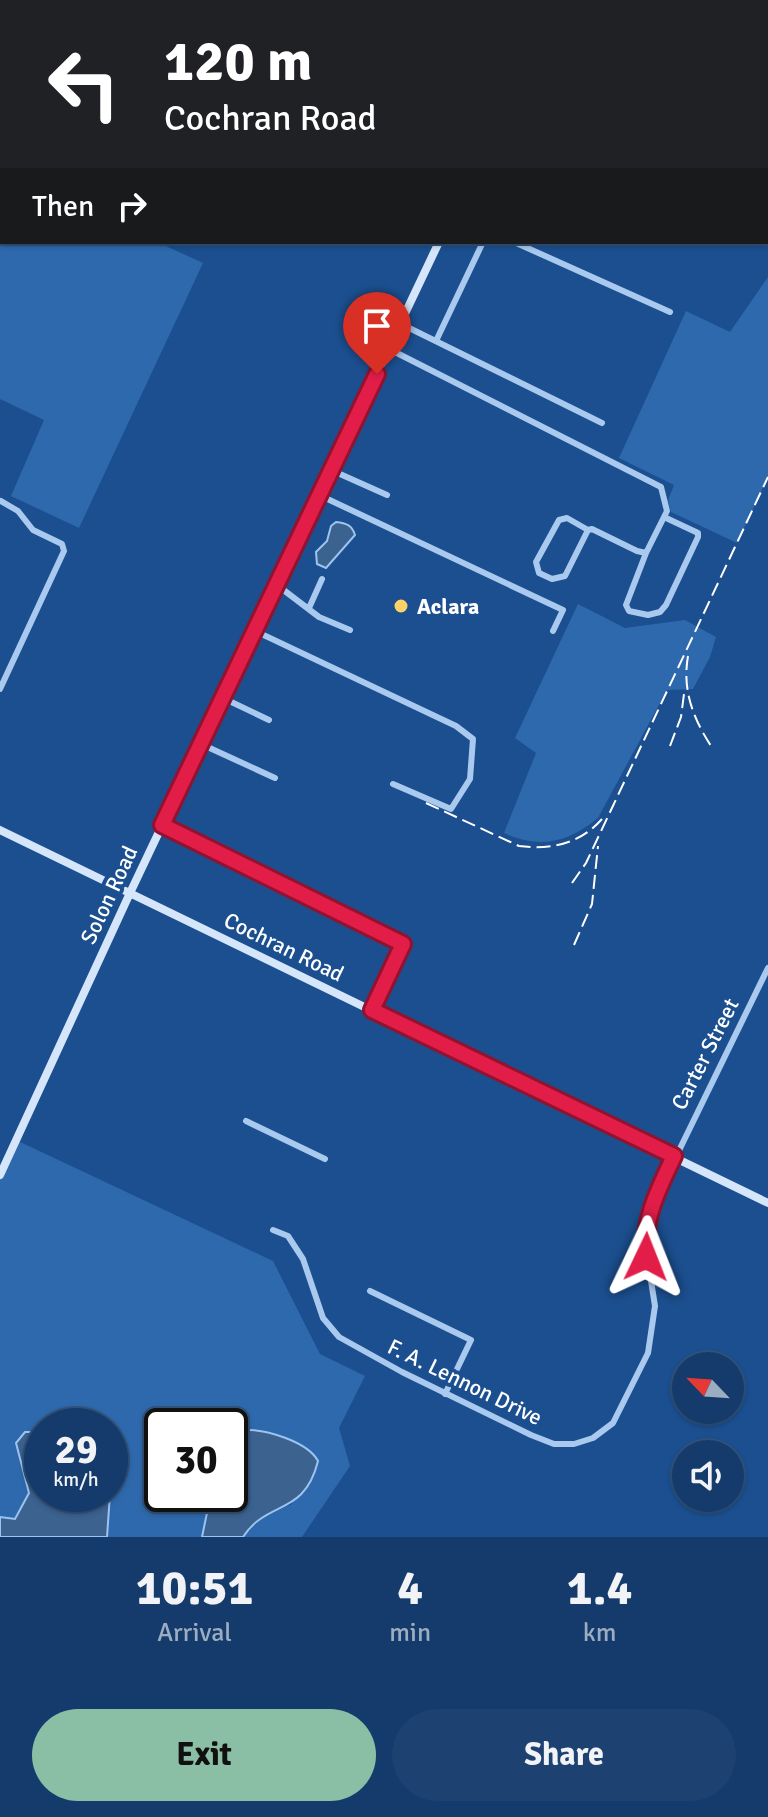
<!DOCTYPE html>
<style>
:root{--surface:#143b6b;--page:#1d4271;--text:#f1f3f6;--muted:#9dadc1;--line:#33557e;--accent:#8abfa5}
body{margin:0;font-family:Signika,sans-serif;background:var(--page);color:var(--text);height:100vh;display:flex;flex-direction:column;font-size:30px;white-space:nowrap}
*{box-sizing:border-box;margin:0}
p{font-size:26px;color:var(--muted)}
.icon{flex:none;width:44px;height:44px;fill:none;stroke:currentColor;stroke-width:2;stroke-linecap:round;stroke-linejoin:round}
.map{position:relative;height:1537px;overflow:hidden}
.details{display:flex;flex-direction:column;background:var(--surface);flex:1}
.details>*{flex:none}
.guide{position:absolute;left:0px;top:0px;width:768px;height:244px;box-shadow:0 2px 6px #0004,0 0 0 2px var(--line);background:#202124;color:#fff;overflow:hidden}
.needle{width:52px;rotate:295deg}
.fabs{position:absolute;left:672px;top:1352px;display:grid;gap:16px}
.fabs a{display:grid;place-items:center;width:72px;height:72px;border-radius:50%;background:var(--surface);box-shadow:0 2px 6px #0004,0 0 0 2px var(--line);font-size:40px}
.speed{position:absolute;left:24px;top:1408px;display:flex;gap:16px;font-size:40px;font-weight:700;text-align:center}
.speed>*{display:grid;place-content:center;width:104px;height:104px;border-radius:50%;background:var(--surface);box-shadow:0 2px 6px #0004,0 0 0 2px var(--line);line-height:1}
.speed small{font-size:20px;font-weight:400}
.speed .limit{border:4px solid #111;border-radius:12px;background:#fff;color:#111}
.pin{position:absolute;display:grid;place-items:center;width:68px;height:68px;color:#fff;margin:-82px -34px;border-radius:50% 50% 50% 0;rotate:-45deg;box-shadow:0 0 8px #0007}
.pin .icon{rotate:45deg}
.me{position:absolute;width:88px;margin:-44px;rotate:2deg;stroke-linejoin:round;filter:drop-shadow(0 0 6px #0008)}
.turn{display:flex;align-items:center;gap:28px;height:168px;padding:0 32px;font-size:36px}
.turn .icon{width:104px;height:104px;stroke-width:2.5}
.turn b{display:block;font-size:56px;line-height:68px}
.then{display:flex;align-items:center;height:76px;padding:0 32px;background:#0003;gap:16px;font-size:30px}
.eta{display:flex;justify-content:space-evenly;align-items:center;height:136px;text-align:center}
.eta b{font-size:48px;font-weight:800;line-height:56px}
.cta{display:flex;gap:16px;margin-top:auto;padding:16px 32px}
.cta a{flex:1;height:92px;border-radius:48px;background:var(--accent);color:#111;font-size:32px;font-weight:800;line-height:92px;text-align:center}
.cta a+a{background:var(--page);color:var(--text)}
.map>svg:first-child{display:block}
.green{fill:#2e69ad}
.water{fill:#3c6290;stroke:#9cc4f0;stroke-width:2}
.lines{fill:none;stroke-linecap:round;stroke-linejoin:round}
.stream{stroke:#9cc4f0;stroke-width:2}
.street{stroke:#a9c9ee;stroke-width:6}
.secondary{stroke:#d6e6fa;stroke-width:8}
.rail{stroke:#fff;stroke-width:2;stroke-dasharray:14 6;stroke-linecap:butt}
.route-casing{stroke:#92132f;stroke-width:20}
.route{stroke:#e11d48;stroke-width:14}
.poi-dot{fill:#ffd166;stroke:#1b4f8f;stroke-width:3}
.labels{text-anchor:middle;dominant-baseline:central;stroke-width:8;stroke-linejoin:round;paint-order:stroke}
.poi-label{font-size:22px;font-weight:bold;fill:#fff;stroke:#1b4f8f;text-anchor:start}
.street-label{font-size:22px;fill:#fff;stroke:#1b4f8f}
</style>
<div class="map">
<svg width="768" height="1537" viewBox="0 0 768 1537">
<rect width="100%" height="100%" fill="#1b4f8f"/>
<path class="green" d="M0,170L2,242H157L203,263L79,528L11,496L44,420L0,399Z
M768,277V477L737,543L671,512L668,500L674,485L619,458L686,311L730,332Z
M578,604L625,628L685,620L716,637L710,657L693,689L667,690L598,818C567,843 541,849 504,833L536,753L515,738Z
M16,1140L273,1261L320,1354L365,1376L339,1428L350,1466L302,1537H243L263,1517L292,1504L255,1430H245L230,1458V1426H162V1494H214L208,1508L202,1537H107L112,1454L110,1453V1426H42V1432H25L16,1444L29,1492L14,1519L0,1517V1175Z"/>
<path class="water" d="M336,522C346,523 352,525 355,535L326,568L317,564L316,552L327,541L331,526Z
M245,1430C266,1429 308,1442 318,1461C304,1517 268,1499 243,1537H202L208,1508L214,1494H230V1458Z
M25,1432H42V1494H110L107,1537H0V1517L15,1519L29,1493L16,1443Z"/>
<g class="lines">
<path class="stream" d="M284,0L290,2
M116,2L117,0
M0,163L2,164
M766,165H768"/>
<path class="street" d="M316,0L322,2
M514,242L670,312
M401,324L602,423
M436,341L483,242
M389,349L661,487L667,511L646,553L637,551L592,529L588,530L565,576L552,579L539,573L536,562L559,520L567,518L588,530
M331,470L387,495
M319,495L563,610L553,631
M646,553L626,605L629,611L648,615L660,612L666,605L698,537V533L664,517
M277,585L319,617L350,630
M309,608L322,579
M255,631L456,726L473,739L470,779L451,809L393,784
M0,689L64,551L62,544L33,530L18,511L1,501
M223,698L269,720
M201,744L275,778
M162,825L403,944L372,1010
M246,1121L325,1159
M273,1230L288,1236L303,1259L323,1318L339,1337L402,1372L531,1435L554,1444H574L593,1438L613,1423L648,1353L655,1306L645,1243L650,1210L768,968
M370,1291L471,1340L445,1394"/>
<path class="secondary" d="M552,2L553,0
M0,830L768,1203
M0,1175L130,893L439,242"/>
<path class="rail" d="M320,2L322,0
M688,656C682,690 693,718 711,746
M670,746L681,717L684,694
M426,803L519,846C551,850 580,844 602,819
M572,883L586,863L768,477
M574,945L592,904L598,846"/>
</g>
<g class="lines">
<g class="route-casing">
<path id="route" d="M377,374L162,825L403,944L372,1010L674,1156C658,1190 643,1218 646,1257"/>
</g>
<use href="#route" class="route"/>
</g>
<circle class="poi-dot" cx="401" cy="606" r="8"/>
<g class="labels">
<g class="poi-label">
<text x="417" y="606">Aclara</text>
</g>
<g class="street-label">
<text transform="translate(109 895) rotate(-65)">Solon Road</text>
<text transform="translate(284 947) rotate(26)">Cochran Road</text>
<text transform="translate(705 1054) rotate(-63)">Carter Street</text>
<text transform="translate(465 1382) rotate(26)">F. A. Lennon Drive</text>
</g>
</g>
</svg>
<div class="fabs">
<a><svg class="needle" viewBox="-14 -14 28 28"><path d="M0-13l5 13h-10z" fill="#e53935"/><path d="M0 13l5-13h-10z" fill="#9dadc1"/></svg></a>
<a><svg class="icon" aria-label="sound" viewBox="0 0 24 24"><path d="M4 9h4l5-4v14l-5-4H4zM17 9q2 3 0 6"/></svg></a>
</div>
<div class="speed"><div>29<small>km/h</small></div><div class="limit">30</div></div>
<div class="pin" style="left:377px;top:374px;background:#d93025"><svg class="icon" aria-label="arrive" viewBox="0 0 24 24"><path d="M6 21V4h12l-3 4 3 4H6"/></svg></div>
<svg class="me" style="left:646px;top:1257px" viewBox="-20 -20 40 40"><path d="M0-17L14 15 0 8-14 15z" fill="#e11d48" stroke="#fff" stroke-width="4"/></svg>
<div class="guide">
<div class="turn"><svg class="icon" aria-label="left" viewBox="0 0 24 24"><path d="M17 20v-9H6M10 6l-5 5 5 5"/></svg><div><b>120 m</b>Cochran Road</div></div>
<div class="then">Then<svg class="icon" aria-label="right" viewBox="0 0 24 24"><path d="M7 20v-9h11M14 6l5 5-5 5"/></svg></div>
</div>
</div>
<section class="details">
<div class="eta">
<div><b>10:51</b><p>Arrival</p></div>
<div><b>4</b><p>min</p></div>
<div><b>1.4</b><p>km</p></div>
</div>
<div class="cta"><a>Exit</a><a>Share</a></div>
</section>
